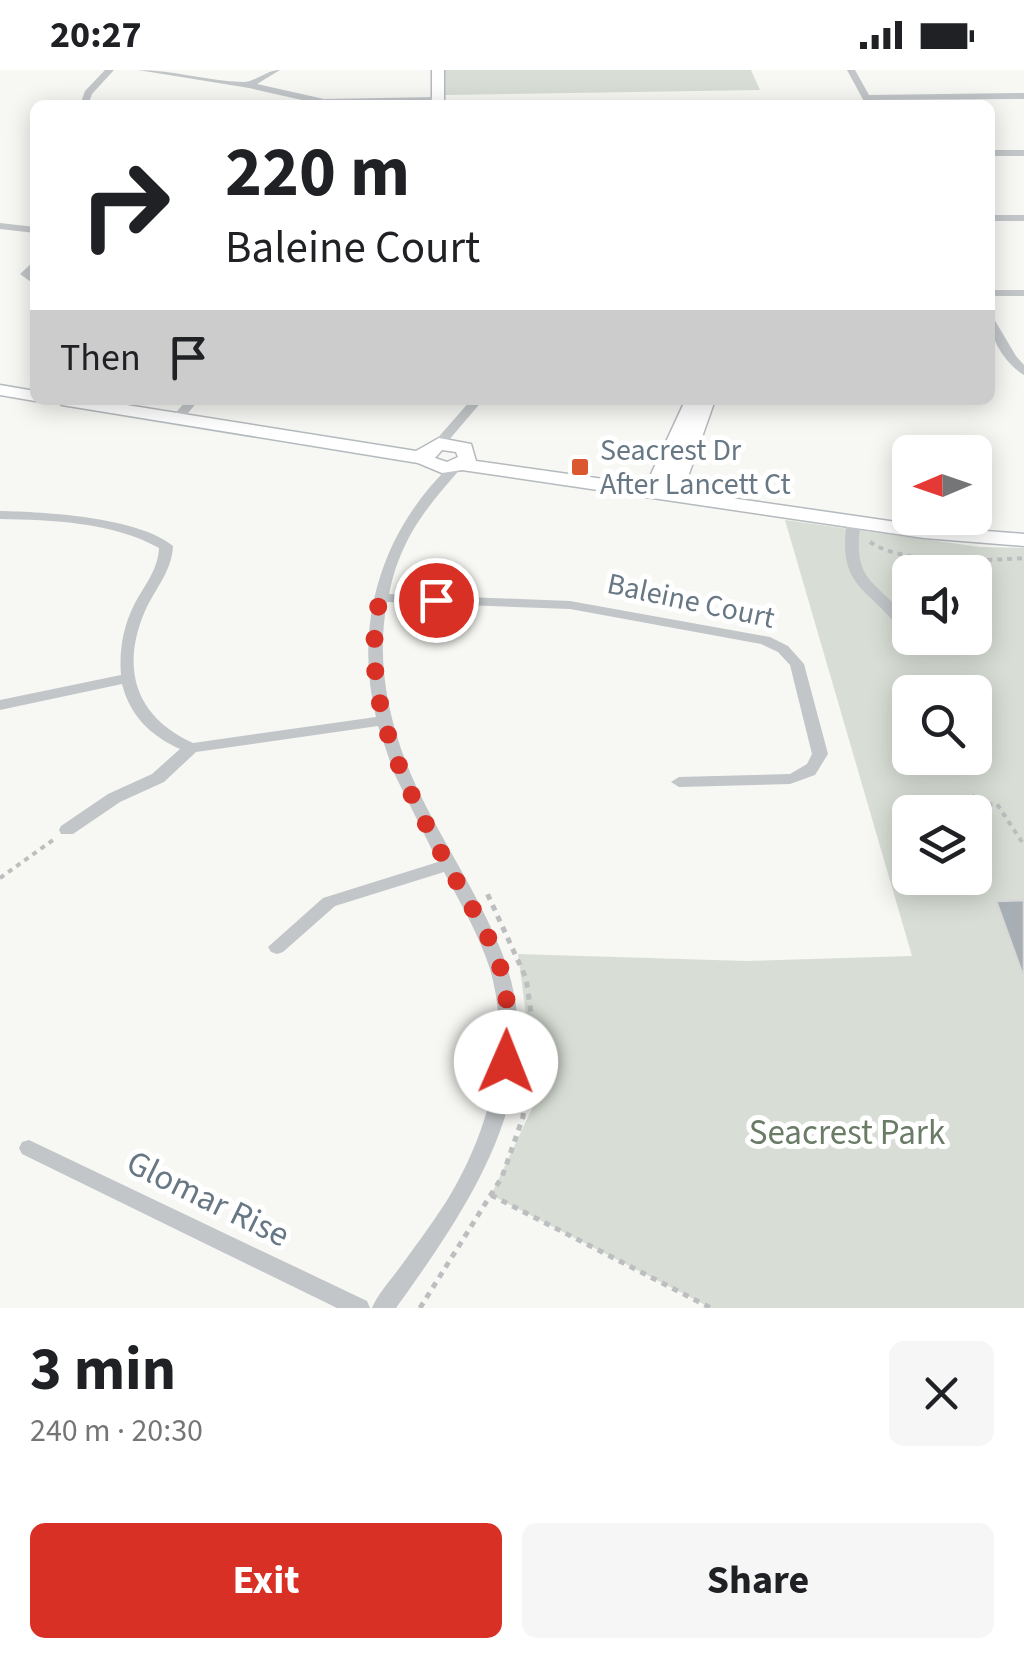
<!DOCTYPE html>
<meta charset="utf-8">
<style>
:root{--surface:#fff;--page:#f6f6f6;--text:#202124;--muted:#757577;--accent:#d93025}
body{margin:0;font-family:"Source Sans 3",sans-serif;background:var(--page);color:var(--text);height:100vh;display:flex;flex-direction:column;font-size:38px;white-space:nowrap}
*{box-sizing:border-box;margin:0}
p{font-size:32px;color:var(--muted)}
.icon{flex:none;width:55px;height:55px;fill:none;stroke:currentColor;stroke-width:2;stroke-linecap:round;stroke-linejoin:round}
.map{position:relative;height:1238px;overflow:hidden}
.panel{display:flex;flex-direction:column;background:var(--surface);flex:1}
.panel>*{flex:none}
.top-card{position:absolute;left:30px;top:30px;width:965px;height:305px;border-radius:15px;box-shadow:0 5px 25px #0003;background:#fff;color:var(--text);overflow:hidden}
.needle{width:65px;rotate:268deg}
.fabs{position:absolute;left:892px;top:365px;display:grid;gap:20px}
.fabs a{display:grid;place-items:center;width:100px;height:100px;border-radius:15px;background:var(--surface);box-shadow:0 5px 25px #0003;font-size:50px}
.pin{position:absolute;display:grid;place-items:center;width:85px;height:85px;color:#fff;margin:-42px;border:5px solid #fff;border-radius:50%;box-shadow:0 2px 10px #0007}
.me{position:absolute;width:110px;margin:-55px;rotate:1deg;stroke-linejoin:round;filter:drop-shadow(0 0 8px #0008)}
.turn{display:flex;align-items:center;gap:35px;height:210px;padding:0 30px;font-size:45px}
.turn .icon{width:130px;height:130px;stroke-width:2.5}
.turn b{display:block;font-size:70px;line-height:85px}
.then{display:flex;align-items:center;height:95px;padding:0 30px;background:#0003;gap:20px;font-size:38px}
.round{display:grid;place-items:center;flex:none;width:105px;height:105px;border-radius:15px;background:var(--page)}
.head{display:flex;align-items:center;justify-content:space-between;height:170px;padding:0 30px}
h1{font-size:60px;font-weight:700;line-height:75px}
.button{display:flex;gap:20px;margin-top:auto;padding:20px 30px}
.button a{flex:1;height:115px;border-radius:15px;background:var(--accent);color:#fff;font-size:40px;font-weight:700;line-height:115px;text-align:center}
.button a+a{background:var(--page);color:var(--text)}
.status{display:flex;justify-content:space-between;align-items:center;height:70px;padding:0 50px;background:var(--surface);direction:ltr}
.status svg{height:28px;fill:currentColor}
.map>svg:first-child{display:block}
.green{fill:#d8ded5;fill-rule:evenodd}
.building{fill:#a7afb5;stroke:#d8d8d6;stroke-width:2.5}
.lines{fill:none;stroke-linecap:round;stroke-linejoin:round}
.secondary-casing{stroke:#b5babe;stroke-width:3}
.path-far1{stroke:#bcbec0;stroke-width:4;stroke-dasharray:5 5;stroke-linecap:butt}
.path{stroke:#bcbec0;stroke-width:5;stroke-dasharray:6 6;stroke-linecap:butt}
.street{fill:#c2c6c9;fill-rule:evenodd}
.secondary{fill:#fff;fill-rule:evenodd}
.route{stroke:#d93025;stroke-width:18;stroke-dasharray:0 32.4}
.poi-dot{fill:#db5730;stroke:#fff;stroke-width:4}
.labels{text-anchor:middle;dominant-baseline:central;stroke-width:10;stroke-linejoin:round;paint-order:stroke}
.poi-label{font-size:30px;fill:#677784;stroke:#fff;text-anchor:start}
.street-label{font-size:30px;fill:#677784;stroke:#fff}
.near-park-label{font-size:35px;fill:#6a7b66;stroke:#fff}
.near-street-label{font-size:35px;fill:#677784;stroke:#fff}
</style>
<div class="status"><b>20:27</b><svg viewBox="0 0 49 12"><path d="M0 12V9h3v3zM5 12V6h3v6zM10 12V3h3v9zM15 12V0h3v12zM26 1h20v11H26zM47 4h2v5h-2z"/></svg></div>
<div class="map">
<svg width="1024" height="1238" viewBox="0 0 1024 1238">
<rect width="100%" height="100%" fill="#f7f7f4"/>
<path class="green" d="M445,0H751L760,20L445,25Z
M785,450L980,477L1024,478V1238H711L491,1125L537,1028L518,884L746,891L912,886ZM910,502H975V568H910ZM910,622H975V688H910ZM910,742H975V808H910Z"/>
<path class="building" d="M1024,830V902L1022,903L996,831Z"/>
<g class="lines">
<g class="secondary-casing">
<path id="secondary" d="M432,0H444V35H432Z
M0,315L35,321V330H40L35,331L0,325Z
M53,330H95L416,381L439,368L471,374L476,391L646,415L684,333L715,330L683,421L924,456L1024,464V476L924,468L462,400L442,403L418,393L62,335ZM442,380L456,382L458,387L447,392L435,388Z"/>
</g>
<path class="path-far1" d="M870,472C903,495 983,491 1024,488
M972,725L981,735L997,734L1024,775
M0,808L53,770"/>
<path class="path" d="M491,1125L711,1238
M420,1238L502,1107L523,1047L531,942L526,908L487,823"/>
<path class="street" d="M105,0H114L92,24L88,35H80L85,21Z
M138,0C173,0 208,11 243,12C256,12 266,0 280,0L257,14L324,29L437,27L441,30L437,33L324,35L249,18Z
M847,0H855L869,25L1024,23V29L872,30L874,35H866Z
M990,80H1024V86H990Z
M990,145H1024V151H990Z
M0,153L35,157V163L0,159Z
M35,190V199L31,204L35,207V215L20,204Z
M990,220H1024V226H990Z
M990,248L994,249L1016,286L1024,295V305C1006,294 990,270 990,248Z
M187,330H199L182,350H174L172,347Z
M471,330H483L443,377H435V371Z
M457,392L463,396C426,438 401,467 389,524L570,531L770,567L788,576L804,594L828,684L815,705L790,714L679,717L671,712L679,707L790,704L807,694L812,684L790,595L778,582L761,574L570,539L387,532C375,595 390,659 416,716C442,771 477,822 500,878C556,1012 471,1133 396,1238H372C378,1224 389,1212 398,1200C414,1178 431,1155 446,1132C488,1064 513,978 490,899C479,865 461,834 444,802L335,836L283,882L277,884L271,882L268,877L323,828L438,792L394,703L378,656L196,682L164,712L120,732L73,764H61L59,760L61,756L108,724L152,704L180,679C151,666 130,646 122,614L0,640V630L121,605C119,581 123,557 134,535C144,516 158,500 159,478C113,452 52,450 0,449V441C45,442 138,447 173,476C172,501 155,519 145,541C120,599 136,647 193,673L376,647C353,553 382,459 453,393Z
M854,447L861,451C852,509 871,508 906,546L910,552V568H913L905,567C873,517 836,522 847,451Z
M29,1070L367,1231L370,1238H337L22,1084L19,1078L22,1072Z"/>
<use href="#secondary" class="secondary"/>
</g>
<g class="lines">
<path class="route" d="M436,530L380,528C357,630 408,723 456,810C472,839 492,868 501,900C510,929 507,961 506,992"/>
</g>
<rect class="poi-dot" x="570" y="387" width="20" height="20" rx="5"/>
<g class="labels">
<g class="poi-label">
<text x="600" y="380">Seacrest Dr<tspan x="600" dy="34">After Lancett Ct</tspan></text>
</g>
<g class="street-label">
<text transform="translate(691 531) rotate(12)">Baleine Court</text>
</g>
<g class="near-park-label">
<text x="847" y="1063">Seacrest Park</text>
</g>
<g class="near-street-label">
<text transform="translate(208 1129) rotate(26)">Glomar Rise</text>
</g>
</g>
</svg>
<div class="fabs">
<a><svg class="needle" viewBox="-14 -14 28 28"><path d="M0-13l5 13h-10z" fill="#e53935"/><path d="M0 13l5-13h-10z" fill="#757577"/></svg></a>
<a><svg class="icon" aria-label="sound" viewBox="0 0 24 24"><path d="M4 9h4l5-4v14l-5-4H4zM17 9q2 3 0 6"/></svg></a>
<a><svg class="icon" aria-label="search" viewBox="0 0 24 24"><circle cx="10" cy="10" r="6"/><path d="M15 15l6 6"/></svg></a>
<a><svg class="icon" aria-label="layers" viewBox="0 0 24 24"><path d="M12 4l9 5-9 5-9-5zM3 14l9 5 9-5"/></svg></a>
</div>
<div class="pin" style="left:436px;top:530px;background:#d93025"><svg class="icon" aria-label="arrive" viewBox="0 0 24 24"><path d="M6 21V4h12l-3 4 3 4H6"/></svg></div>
<svg class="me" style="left:506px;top:992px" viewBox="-20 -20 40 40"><circle r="19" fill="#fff"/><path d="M0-13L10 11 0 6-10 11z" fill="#d93025"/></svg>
<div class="top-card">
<div class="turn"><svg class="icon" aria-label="right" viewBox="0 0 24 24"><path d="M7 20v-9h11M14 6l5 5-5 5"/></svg><div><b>220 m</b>Baleine Court</div></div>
<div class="then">Then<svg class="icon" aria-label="arrive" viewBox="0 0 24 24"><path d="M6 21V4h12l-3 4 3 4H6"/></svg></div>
</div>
</div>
<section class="panel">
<div class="head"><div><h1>3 min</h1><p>240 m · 20:30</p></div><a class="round"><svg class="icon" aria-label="close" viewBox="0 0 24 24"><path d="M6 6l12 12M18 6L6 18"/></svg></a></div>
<div class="button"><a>Exit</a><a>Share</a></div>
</section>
